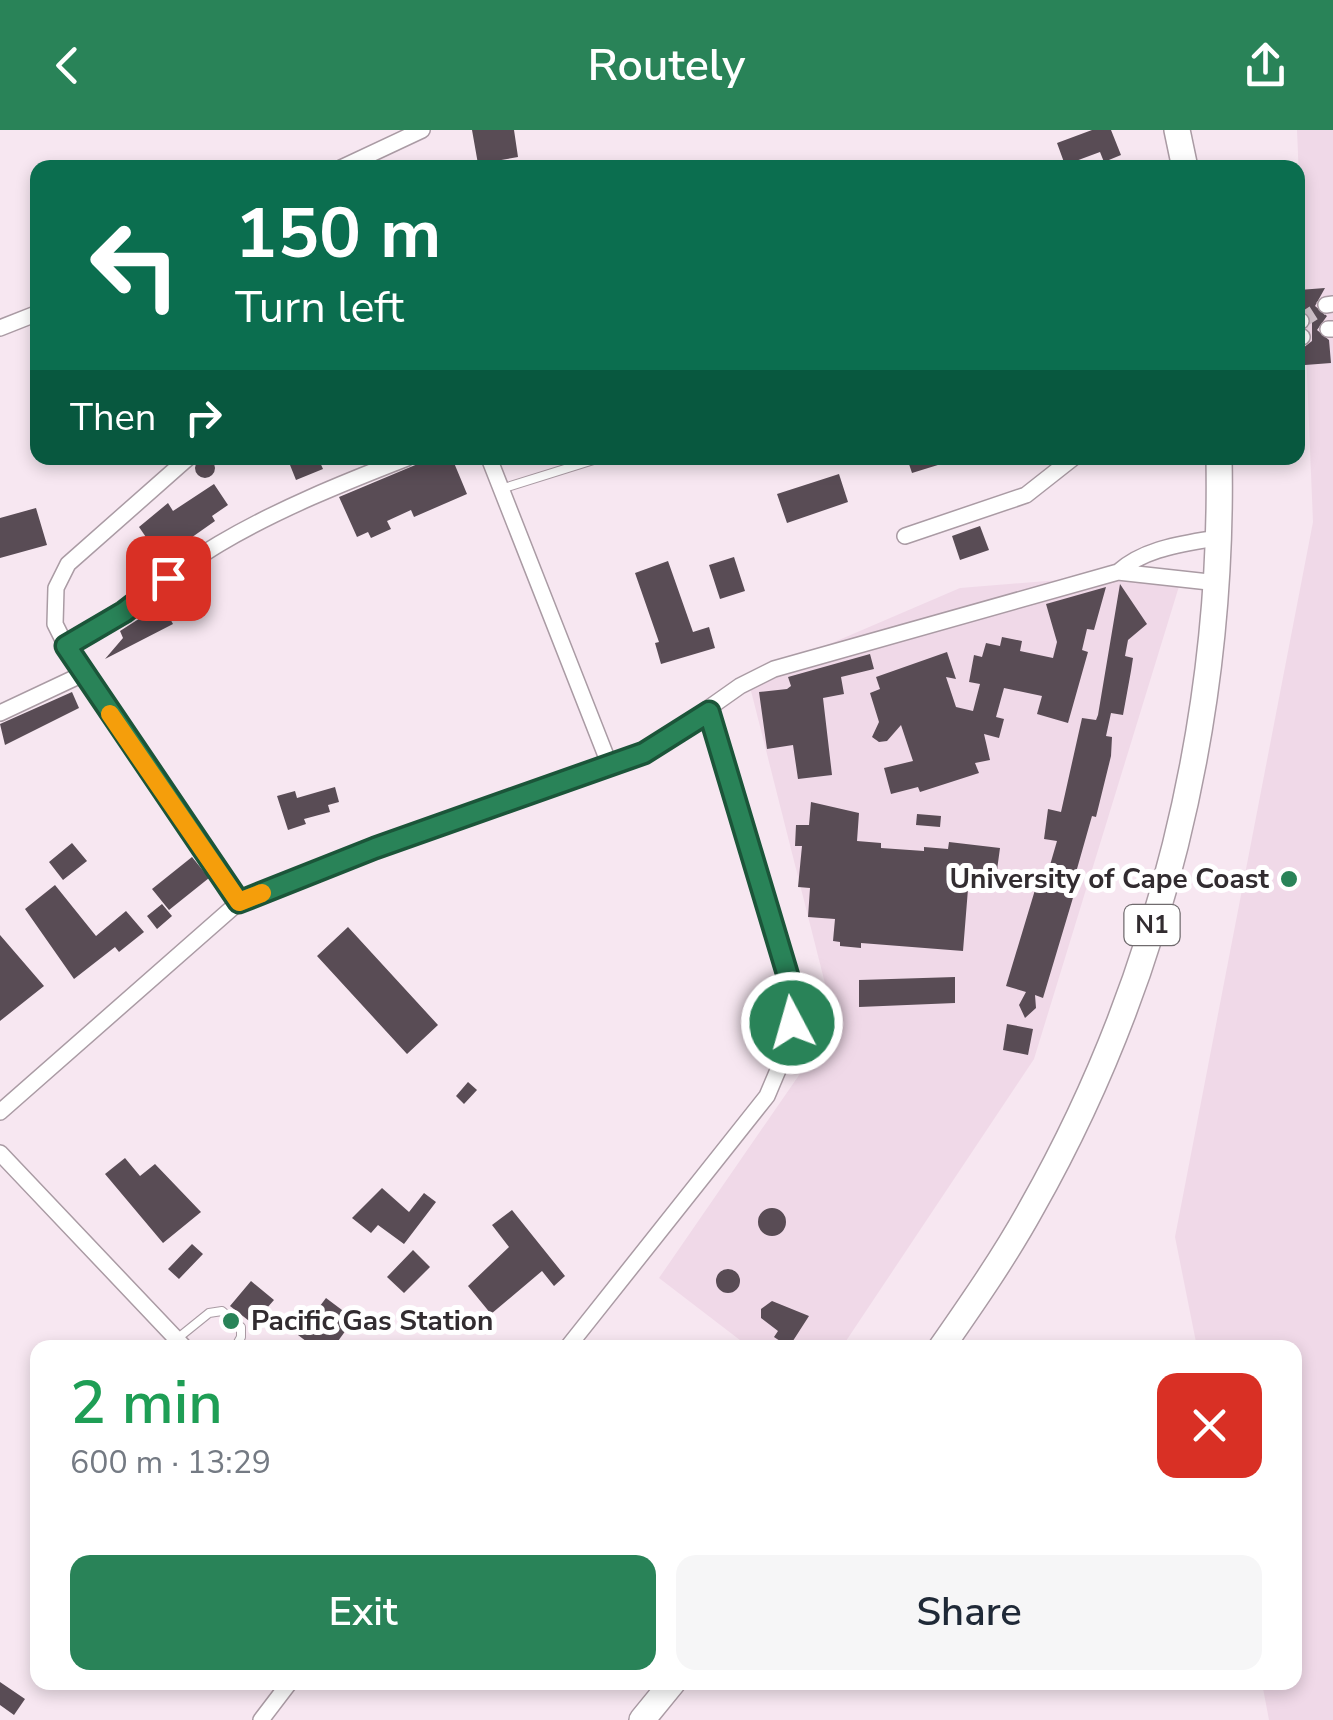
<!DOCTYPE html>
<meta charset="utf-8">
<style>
:root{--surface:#fff;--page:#f6f6f7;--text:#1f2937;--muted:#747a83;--accent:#298358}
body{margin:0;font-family:"Nunito Sans",sans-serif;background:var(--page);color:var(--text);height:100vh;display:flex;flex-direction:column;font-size:38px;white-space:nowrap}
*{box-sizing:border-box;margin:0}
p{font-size:32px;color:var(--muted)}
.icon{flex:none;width:55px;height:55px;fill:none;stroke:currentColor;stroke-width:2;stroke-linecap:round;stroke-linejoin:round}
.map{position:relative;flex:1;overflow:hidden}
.side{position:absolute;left:30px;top:1210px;width:1272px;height:350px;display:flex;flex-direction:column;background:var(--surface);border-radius:20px;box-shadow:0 5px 15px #0003}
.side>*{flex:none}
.guide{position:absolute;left:30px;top:30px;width:1275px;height:305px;border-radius:20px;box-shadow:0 5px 15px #0003;background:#0b6e4f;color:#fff;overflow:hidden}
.pin{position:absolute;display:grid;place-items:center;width:85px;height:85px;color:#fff;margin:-42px;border-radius:20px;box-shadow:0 5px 15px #0006}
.me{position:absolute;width:110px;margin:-55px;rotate:354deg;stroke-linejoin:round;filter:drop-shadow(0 0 8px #0008)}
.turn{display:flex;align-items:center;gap:35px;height:210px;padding:0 40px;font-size:45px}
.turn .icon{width:130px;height:130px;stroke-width:2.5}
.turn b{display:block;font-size:70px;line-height:85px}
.then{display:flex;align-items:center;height:95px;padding:0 40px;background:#0003;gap:20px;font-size:38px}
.round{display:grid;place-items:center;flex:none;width:105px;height:105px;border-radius:20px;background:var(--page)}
.overview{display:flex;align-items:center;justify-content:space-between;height:170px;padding:0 40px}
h1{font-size:60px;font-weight:600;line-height:75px;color:#1e9e55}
.action{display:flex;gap:20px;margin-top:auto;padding:20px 40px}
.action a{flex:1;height:115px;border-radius:20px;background:var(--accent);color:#fff;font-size:40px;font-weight:600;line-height:115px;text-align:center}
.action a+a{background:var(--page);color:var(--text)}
header{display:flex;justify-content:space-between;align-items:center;height:130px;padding:0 40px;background:var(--accent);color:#fff;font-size:45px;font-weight:600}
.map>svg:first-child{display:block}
.built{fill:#f0d9e8}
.building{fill:#594c55}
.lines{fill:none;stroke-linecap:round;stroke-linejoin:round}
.minor-tunnel{stroke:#d0c2ca;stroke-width:15;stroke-dasharray:15 8;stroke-linecap:butt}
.service-casing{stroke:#aa9ba4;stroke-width:10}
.minor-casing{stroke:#aa9ba4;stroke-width:18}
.trunk-casing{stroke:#aa9ba4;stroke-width:28}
.service{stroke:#fff;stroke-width:8}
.minor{stroke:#fff;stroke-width:15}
.trunk{stroke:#fff;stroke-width:25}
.route-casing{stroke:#1b5539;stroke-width:25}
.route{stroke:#298358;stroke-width:18}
.slow{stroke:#f59e0b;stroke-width:18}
.poi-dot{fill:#298358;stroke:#fff;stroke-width:4}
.labels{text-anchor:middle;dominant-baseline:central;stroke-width:10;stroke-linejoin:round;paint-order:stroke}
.shield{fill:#fff;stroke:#706b6e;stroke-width:2.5}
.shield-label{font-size:25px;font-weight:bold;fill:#322c30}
.poi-label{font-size:28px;font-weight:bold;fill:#322c30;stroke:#fff;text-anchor:end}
</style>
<header><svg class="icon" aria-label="back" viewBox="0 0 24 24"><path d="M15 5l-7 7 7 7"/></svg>Routely<svg class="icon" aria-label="share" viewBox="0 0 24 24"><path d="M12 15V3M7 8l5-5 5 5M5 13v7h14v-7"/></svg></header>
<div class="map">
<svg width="1333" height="1590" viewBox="0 0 1333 1590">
<rect width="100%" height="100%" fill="#f7e7f1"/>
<path class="built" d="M1297,0H1333V1590H1269L1262,1553L1295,1552V1218L1197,1217L1175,1107L1313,392Z
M1184,440L1034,929L842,1217H749L659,1148L835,893L748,549L960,458Z"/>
<path class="building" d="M472,0H514L518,27L478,34Z
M1092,0H1111L1121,25L1104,32L1100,22L1065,35L1057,13Z
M1325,158L1315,176L1327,186L1317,200L1329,210L1331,233L1305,235L1303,218L1312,211V190L1300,180L1299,160Z
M195 338a10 10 0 1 1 20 0a10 10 0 1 1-20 0Z
M309,328H318L323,339L296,350L290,335Z
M432,328H452L467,364L414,387L411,380L387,391L391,399L371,408L368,402L357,407L339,367Z
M907,328H953L954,330L912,343Z
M839,344L848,372L787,393L777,364Z
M214,354L228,375L212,386L215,391L161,429L139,397L168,373L173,381Z
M36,378L47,415L0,428V388Z
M980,396L989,420L960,430L952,406Z
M734,427L745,461L720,469L709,435Z
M668,431L693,502L709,497L715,518L661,534L655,513L659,512L635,443Z
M1120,454L1147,494L1128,510L1125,526L1133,528L1131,541L1123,585L1111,583L1106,606L1112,607L1111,626L1096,687L1092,686L1071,760L1075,761L1043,868L1035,865L1036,878L1025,888L1019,875L1026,862L1006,856L1038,750L1048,742L1057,711L1044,709L1048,679L1061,682L1082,588L1096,590L1098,585Z
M1106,457L1094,500L1087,499L1082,520L1088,522L1068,593L1037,584L1042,566L1004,558L996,587L1004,589L999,608L984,604L990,630L975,633L979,643L920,662L918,657L891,664L884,638L913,631L901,595L887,611L879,612L872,607L879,592L870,563L880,559L876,547L947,522L956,549L946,547L956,577L973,581L980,554L969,552L974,525L982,527L986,513L1000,516L1002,507L1022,511L1020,521L1053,528L1057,512L1046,474Z
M162,474L173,494L105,529L123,508L120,501Z
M870,524L874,539L841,547L844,564L823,568L832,645L798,649L793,615L767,619L759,562L787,559L791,556L788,547Z
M72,562L79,578L5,615L0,594Z
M335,657L339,672L328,675L330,682L304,689L306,694L288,700L277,666L295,661L297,668Z
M811,672L859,683L857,711L881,713V718L924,721V717L948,719L949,712L1000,718L994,762L968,759L963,821L861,813V818L840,816V812L833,811L835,789L808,787L810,758L798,757L802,716H795L796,695H809Z
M917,684L941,686L940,697L916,695Z
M72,713L87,731L63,750L49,732Z
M192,727L209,748L169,780L152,759Z
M55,755L96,806L126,781L144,802L119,822L115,817L74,849L25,779Z
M162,774L172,786L157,799L147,786Z
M348,797L438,895L407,924L317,826Z
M0,805L44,856L0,891Z
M955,847V873L859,877V850Z
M1007,894L1033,899L1028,925L1003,920Z
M468,952L477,960L464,974L456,966Z
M125,1028L140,1046L155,1034L201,1082L163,1113L105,1044Z
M382,1058L409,1082L424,1063L436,1072L404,1114L378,1095L371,1103L352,1088Z
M758 1092a14 14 0 1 1 28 0a14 14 0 1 1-28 0Z
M512,1080L565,1146L554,1156L542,1141L491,1184L468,1156L509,1117L492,1095Z
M192,1114L203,1124L179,1149L168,1139Z
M413,1120L430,1137L404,1163L387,1147Z
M716 1151a12 12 0 1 1 24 0a12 12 0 1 1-24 0Z
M251,1151L274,1170L253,1194L230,1176Z
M326,1168L354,1189L333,1218H315L298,1205Z
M772,1171L809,1186L789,1217L774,1207L778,1201L761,1188V1179Z
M0,1552L25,1569L14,1585L0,1575Z"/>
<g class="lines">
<path class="minor-tunnel" d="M1301,191L1326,175"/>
<g class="service-casing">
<path id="service" d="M501,359L600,328
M178,1208L209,1183L222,1181L241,1197V1207L235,1218"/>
</g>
<g class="minor-casing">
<path id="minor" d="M341,38L422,0
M1326,175L1333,174
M1298,191H1301
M0,198L38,183
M1328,199H1333
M1298,208L1302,207
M188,328L68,434L56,458L55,494L66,516L239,772
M489,328L610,636
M905,406L1026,365L1073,328
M1118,442C1146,417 1185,414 1221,407
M66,516C120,485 166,446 219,414C278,379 343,353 407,328
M0,583L83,544
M0,982L239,772L375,718L645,623L740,556L774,539L1118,442L1218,453
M0,1023L185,1218
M567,1218L767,966L789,914L792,893L788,846L709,582
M261,1590L290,1552"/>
</g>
<g class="trunk-casing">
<path id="trunk" d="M1177,0L1185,38
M941,1218C973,1172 1005,1126 1032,1077C1160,851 1224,587 1219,328
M642,1590L673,1552"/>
</g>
<use href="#service" class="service"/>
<use href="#minor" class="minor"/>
<use href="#trunk" class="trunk"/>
</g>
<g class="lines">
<g class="route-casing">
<path id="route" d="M168,448L124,482L66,516L239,772L375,718L644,623L709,582L788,846L792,893"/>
</g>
<use href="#route" class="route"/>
<path class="slow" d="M110,584L239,772L262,763"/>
</g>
<g class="poi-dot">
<circle cx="1289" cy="749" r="10"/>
<circle cx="231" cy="1191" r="10"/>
</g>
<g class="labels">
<rect class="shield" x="1124.5" y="775" width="55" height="40" rx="8"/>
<g class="shield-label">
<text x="1152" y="795">N1</text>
</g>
<g class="poi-label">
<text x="1269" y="749">University of Cape Coast</text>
<text x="251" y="1191" text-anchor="start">Pacific Gas Station</text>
</g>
</g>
</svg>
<div class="pin" style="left:168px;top:448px;background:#d93025"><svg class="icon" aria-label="arrive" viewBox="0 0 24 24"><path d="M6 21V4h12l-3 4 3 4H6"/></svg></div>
<svg class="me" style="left:792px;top:893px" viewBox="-20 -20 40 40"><circle r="17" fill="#298358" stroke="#fff" stroke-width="3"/><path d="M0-11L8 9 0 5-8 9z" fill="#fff"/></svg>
<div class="guide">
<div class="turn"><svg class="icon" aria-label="left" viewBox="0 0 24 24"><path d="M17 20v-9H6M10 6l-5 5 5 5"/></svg><div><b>150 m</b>Turn left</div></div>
<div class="then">Then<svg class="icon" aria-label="right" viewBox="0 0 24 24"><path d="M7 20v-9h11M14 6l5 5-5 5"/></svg></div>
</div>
<section class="side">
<div class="overview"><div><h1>2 min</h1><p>600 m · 13:29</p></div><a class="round" style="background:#d93025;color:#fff"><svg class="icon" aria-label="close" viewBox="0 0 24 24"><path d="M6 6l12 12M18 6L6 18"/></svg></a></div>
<div class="action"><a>Exit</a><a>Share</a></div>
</section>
</div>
